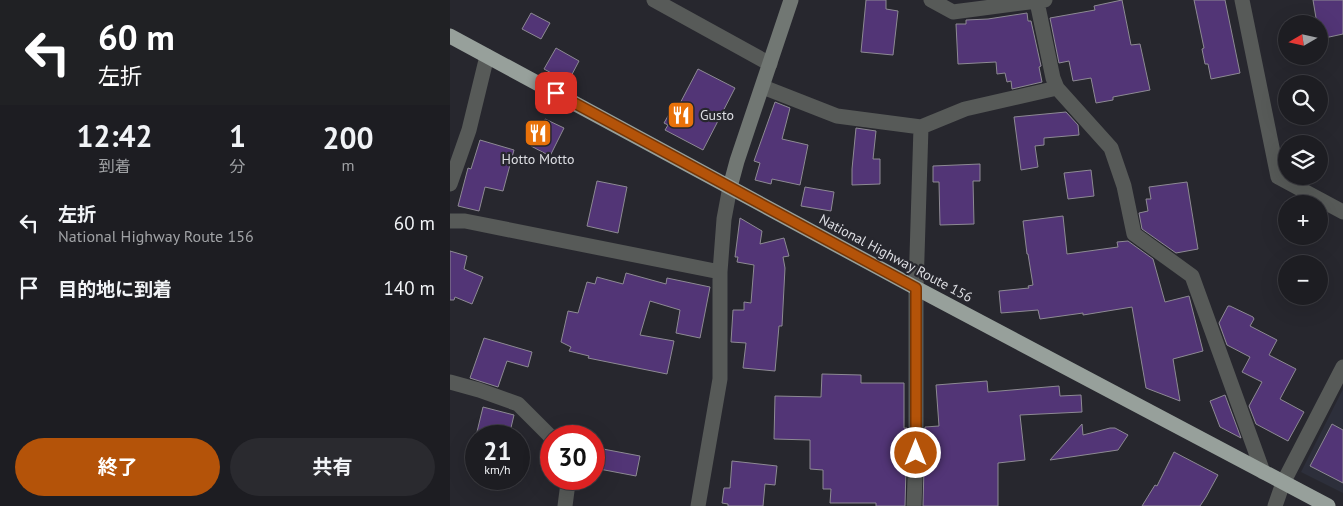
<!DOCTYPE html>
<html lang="ja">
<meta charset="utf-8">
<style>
:root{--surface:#1d1d22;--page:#2a2a2f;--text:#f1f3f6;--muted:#a0a2a5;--line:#3b3b40;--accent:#b45309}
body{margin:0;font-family:"PT Sans","Noto Sans JP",sans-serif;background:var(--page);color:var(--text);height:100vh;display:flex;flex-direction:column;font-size:19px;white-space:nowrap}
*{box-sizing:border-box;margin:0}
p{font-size:16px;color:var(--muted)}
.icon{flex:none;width:28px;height:28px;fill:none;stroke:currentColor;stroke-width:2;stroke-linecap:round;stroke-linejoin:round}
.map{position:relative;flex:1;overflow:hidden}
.panel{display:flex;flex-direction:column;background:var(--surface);width:450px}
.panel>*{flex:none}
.hud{background:#202124;color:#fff;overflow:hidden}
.needle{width:32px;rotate:261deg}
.tools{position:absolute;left:828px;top:15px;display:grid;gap:10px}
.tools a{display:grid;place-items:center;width:50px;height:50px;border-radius:50%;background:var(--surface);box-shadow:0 5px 20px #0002,0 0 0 1px var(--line);font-size:25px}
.speed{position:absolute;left:15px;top:425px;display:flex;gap:10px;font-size:25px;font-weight:700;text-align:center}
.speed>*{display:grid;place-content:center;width:65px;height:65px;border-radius:50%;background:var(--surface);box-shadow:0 5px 20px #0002,0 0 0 1px var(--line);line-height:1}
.speed small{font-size:12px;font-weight:400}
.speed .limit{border:8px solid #d22;background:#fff;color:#111}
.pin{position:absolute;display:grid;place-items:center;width:42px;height:42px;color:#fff;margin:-21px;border-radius:10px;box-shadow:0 2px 8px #0006}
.me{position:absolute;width:55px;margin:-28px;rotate:0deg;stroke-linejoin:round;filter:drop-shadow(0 0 4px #0008)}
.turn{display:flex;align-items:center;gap:18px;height:105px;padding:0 15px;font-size:22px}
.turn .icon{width:65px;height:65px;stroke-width:2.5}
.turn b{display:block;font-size:35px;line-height:42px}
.eta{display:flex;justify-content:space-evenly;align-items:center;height:85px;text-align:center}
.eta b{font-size:30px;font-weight:700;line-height:35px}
.action{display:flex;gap:10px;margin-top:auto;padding:10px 15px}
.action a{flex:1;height:58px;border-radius:30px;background:var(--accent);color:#fff;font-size:20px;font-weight:700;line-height:58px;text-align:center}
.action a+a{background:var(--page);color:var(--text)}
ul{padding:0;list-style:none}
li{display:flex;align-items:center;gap:15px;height:65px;padding:0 15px}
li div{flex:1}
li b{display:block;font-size:19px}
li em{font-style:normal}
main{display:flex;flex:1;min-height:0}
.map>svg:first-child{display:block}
.built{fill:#2d2f3b}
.building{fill:#523576;stroke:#8d8a93}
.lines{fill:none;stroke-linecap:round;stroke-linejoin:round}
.street{stroke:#575a58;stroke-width:15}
.secondary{stroke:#717773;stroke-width:15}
.highway{stroke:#97a09b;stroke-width:15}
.route-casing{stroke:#753606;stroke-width:12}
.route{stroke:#b45309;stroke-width:9}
.labels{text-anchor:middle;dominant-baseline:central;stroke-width:4.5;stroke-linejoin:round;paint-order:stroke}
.poi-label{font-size:14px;fill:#dddee3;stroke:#27272e;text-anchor:start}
.street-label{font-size:14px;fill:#dddee3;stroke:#27272e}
</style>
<main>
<section class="panel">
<div class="hud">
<div class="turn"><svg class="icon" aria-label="left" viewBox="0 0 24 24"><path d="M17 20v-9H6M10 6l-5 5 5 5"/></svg><div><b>60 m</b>左折</div></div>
</div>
<div class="eta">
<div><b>12:42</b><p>到着</p></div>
<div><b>1</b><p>分</p></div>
<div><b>200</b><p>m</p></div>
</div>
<ul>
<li><svg class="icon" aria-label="left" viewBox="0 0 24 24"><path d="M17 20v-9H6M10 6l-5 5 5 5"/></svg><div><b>左折</b><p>National Highway Route 156</p></div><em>60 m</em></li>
<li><svg class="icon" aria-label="arrive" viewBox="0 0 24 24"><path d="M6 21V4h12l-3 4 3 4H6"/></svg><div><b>目的地に到着</b></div><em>140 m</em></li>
</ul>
<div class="action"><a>終了</a><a>共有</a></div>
</section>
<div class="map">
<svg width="893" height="506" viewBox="0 0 893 506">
<rect width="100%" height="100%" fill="#27272e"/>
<path class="built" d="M893,389V493L851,472Z"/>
<path class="building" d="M416,0H436V9L448,11L443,55L411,52Z
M672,0L681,45L690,44L700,90L663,97V100L646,103L641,78L623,81L619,61L609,63L600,18L645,10L644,6Z
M744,0H775L790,73L761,79L758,64H755L752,49L754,48Z
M863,0H893V34L870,39L869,24H867Z
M81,13L100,23L91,39L72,29Z
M577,13L578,21H581L591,66L589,67L592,82L562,89L561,81L557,82L555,73L547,74L546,62L508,64L506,24H516V20L538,19Z
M106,48L129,61L118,82L94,69Z
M248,69L285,88L253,150L215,130L218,125L214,123L222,109L226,111Z
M325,102L340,108L332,139L358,145L350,185L322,179L321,184L305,180L310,163L304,161Z
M616,112L628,125L629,135L594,138V145L585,146L588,167L571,170L564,117Z
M95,119L114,128L100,156L81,146Z
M406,128L426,131L423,159H430V184L402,185V169Z
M30,140L64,150L53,191L35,187L29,211L8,206L18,168L21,169Z
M530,164V181H523L524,224L490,225L489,182H483V166Z
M641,170L644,196L618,199L614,173Z
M147,181L177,187L168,233L137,226Z
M737,182L748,249L726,253L692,229L689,213L698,211L696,199H701L699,187Z
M355,187L384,192L381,211L351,206Z
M613,216L617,254L668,247L667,242L678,241L703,259L715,302L739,296L753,351L723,359L730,401L696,388L682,307L633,315V313L590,319L588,310L551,313L549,291L579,288L578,286L583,285L578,254H577L573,221Z
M290,218L312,231L310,244L334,238L339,256L333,257L335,268L332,326H329L325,371L293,368L296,343L281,342L283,310H294V302L301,303L304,265L287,262L288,257H285Z
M0,251L17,256L14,269L33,277L22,304L5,297L4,300H0Z
M176,273L216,284L217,278L260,287L250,338L226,333L230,310L200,301L190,335L224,341L217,374L138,358L139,356L119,351L121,347L111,342L118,311L128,313L137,282L145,284L147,277L173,284Z
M778,306H780L803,317L804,319L800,326L827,340L819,355L846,369L830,399L854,412L838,441L806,424L799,406L812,382L792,372L800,357L777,345L769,323Z
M34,338L82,352L78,367L57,361L48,387L20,378Z
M372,374L411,375V383H454V428H457L455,506H426V503H380L381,489H373V470L360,469V440L324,439L325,396L371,397Z
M537,381L538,392L609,386L610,396L631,395L632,412L570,415L575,460L548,463V506H473L475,427L489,426L486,385Z
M775,395L791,438L770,427L760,401Z
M33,407L64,415L59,436H26Z
M632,424L633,435L660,428H665L678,435L668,450L600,460Z
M882,424L893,430V483L860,466Z
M153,449L190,456L186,476L144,468V452L153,453Z
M724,452L768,475L756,497L750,506H692L705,485L707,486Z
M282,461L327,466L325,485L315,484L313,506H278V504L272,503L274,488H280Z"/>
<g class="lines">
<path class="street" d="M204,0L320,64
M481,0L503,12L595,0
M792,0L828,177L893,212
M587,2L603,78L607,88L661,148L674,186L684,234L742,276L813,472
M313,87L387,116L471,127L466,288V453L464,506
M471,127L515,109L607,88
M0,184L19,130L37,56
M0,221H15L270,272
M0,382L29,390L68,404L101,437
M115,506L118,483L117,479
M248,506L270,379V272L274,219L280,187
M825,506L833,483L893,367"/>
<path class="secondary" d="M280,187L287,161L341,0"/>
<path class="highway" d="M0,36L466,288L878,506"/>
</g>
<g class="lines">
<g class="route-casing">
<path id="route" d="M106,93L466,288V453"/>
</g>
<use href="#route" class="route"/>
</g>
<defs>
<g id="restaurant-square" transform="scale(1.4375)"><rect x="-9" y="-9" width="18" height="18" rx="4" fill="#e8710a" stroke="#27272e"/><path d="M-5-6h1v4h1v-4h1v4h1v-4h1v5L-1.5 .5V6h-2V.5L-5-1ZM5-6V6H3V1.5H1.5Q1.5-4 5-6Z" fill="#fff"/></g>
</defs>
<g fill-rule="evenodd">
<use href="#restaurant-square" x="231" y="115"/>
<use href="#restaurant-square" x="88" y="133"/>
</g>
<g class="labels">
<g class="poi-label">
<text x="250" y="115">Gusto</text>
<text x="88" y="159" text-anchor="middle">Hotto Motto</text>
</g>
<g class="street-label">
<text transform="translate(446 258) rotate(28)">National Highway Route 156</text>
</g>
</g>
</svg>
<div class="tools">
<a><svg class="needle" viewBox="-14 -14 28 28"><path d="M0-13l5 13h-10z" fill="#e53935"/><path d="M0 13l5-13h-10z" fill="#a0a2a5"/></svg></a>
<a><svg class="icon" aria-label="search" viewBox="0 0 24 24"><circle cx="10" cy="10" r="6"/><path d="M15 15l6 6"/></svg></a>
<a><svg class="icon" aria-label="layers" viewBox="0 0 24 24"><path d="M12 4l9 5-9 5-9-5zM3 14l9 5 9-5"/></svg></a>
<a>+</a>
<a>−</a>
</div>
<div class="speed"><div>21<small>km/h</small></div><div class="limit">30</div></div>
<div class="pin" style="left:106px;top:93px;background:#d93025"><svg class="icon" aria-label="arrive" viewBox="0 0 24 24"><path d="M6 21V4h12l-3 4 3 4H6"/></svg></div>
<svg class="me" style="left:466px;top:453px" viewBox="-20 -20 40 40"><circle r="17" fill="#b45309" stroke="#fff" stroke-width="3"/><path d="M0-11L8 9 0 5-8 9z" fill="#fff"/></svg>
</div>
</main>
